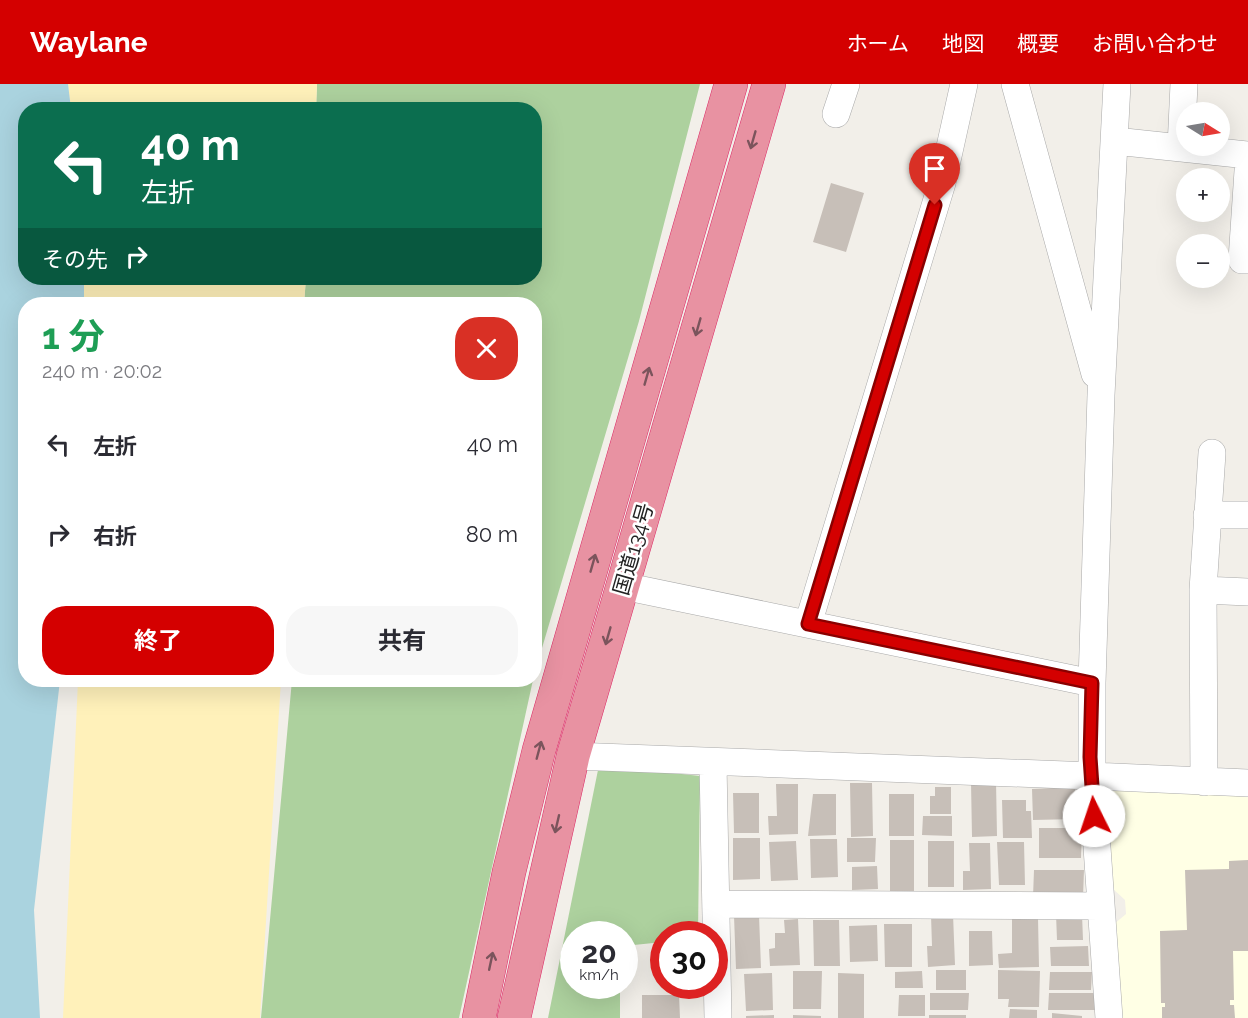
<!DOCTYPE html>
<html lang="ja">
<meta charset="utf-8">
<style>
:root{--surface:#fff;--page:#f7f7f7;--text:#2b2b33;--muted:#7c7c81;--accent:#d40000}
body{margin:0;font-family:Raleway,"Noto Sans JP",sans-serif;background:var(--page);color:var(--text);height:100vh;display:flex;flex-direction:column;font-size:22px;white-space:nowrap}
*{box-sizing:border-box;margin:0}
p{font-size:20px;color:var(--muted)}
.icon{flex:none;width:33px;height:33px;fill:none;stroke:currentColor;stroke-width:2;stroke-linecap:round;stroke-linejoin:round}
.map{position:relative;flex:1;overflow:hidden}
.side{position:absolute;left:18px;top:213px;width:524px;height:390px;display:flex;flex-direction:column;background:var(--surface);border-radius:24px;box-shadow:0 6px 24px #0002}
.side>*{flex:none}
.hud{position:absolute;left:18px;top:18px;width:524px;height:183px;border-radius:24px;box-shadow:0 6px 24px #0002;background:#0b6e4f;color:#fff;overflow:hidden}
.needle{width:39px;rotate:101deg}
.buttons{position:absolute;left:1176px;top:18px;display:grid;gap:12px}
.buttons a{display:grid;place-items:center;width:54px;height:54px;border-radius:50%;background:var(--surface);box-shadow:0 6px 24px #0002;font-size:30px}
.speed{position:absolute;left:560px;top:837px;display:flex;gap:12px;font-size:30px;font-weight:700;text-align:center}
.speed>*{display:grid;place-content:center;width:78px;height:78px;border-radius:50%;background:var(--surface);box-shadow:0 6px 24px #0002;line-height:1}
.speed small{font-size:15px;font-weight:400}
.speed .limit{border:9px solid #d22;background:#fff;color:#111}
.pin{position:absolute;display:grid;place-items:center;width:51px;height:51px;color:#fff;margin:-62px -26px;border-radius:50% 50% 50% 0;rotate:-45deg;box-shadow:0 0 6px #0007}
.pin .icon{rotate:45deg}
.me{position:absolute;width:66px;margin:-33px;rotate:356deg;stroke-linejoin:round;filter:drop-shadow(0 0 4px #0008)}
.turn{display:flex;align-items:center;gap:21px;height:126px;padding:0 24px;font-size:27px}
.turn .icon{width:78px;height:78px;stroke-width:2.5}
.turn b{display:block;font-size:42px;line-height:51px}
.then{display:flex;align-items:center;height:57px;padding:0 24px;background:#0003;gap:12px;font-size:22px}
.round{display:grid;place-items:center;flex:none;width:63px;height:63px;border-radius:24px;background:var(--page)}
.summary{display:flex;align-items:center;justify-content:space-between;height:102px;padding:0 24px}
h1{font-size:36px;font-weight:700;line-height:45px;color:#1e9e55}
.primary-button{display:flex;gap:12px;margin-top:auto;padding:12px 24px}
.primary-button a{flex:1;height:69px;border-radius:24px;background:var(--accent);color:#fff;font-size:24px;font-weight:700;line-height:69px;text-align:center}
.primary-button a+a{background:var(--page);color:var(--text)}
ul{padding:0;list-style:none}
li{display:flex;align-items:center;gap:18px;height:90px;padding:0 24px}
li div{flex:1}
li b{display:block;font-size:22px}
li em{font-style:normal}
header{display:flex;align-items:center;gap:36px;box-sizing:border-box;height:84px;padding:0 30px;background:var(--accent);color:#fff}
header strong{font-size:28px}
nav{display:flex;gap:33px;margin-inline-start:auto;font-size:21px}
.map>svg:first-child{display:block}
.education{fill:#ffffe5}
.forest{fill:#add19e}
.sand{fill:#fff1ba}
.water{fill:#aad3df}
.building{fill:#c7bfb8}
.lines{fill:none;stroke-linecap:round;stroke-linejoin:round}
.minor-casing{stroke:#a9a9a9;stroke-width:28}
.highway-casing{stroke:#dc2a67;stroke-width:34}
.minor{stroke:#fff;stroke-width:27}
.highway{stroke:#e892a2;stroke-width:33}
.oneway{stroke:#7b545c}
.route-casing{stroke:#8a0000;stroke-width:15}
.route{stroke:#d40000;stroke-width:10}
.labels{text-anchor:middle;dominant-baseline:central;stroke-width:5;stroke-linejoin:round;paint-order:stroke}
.street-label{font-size:21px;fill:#222;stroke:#fff}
</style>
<header>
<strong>Waylane</strong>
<nav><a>ホーム</a><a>地図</a><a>概要</a><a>お問い合わせ</a></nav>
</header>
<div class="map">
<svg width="1248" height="934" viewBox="0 0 1248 934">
<rect width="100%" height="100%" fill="#f2efe9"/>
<path class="education" d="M1111,703L1248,706V934H1121L1114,840L1126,830L1125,816L1112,804L1102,712Z"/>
<path class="forest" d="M317,0H700L639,237L534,591V220H304L306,194H534V26L316,25Z
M292,596H533L459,934H261Z
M599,681L700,692L698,850H663V858L624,862V850H573V902H620V934H548Z"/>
<path class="sand" d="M68,0H317L316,26L71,25Z
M84,194H306L304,220H84Z
M78,596H281L260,934H63Z"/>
<path class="water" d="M0,0H68L71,25L26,26V194H84V220H26V596H60L34,826L40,934H0Z"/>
<path class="building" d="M831,99L864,109L846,168L813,158Z
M996,697L997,752L972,753L971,698Z
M850,699H872L873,752L851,753Z
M776,700H798V750L769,751L768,732H777Z
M935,703H951V730H930V712H935Z
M1075,703L1077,735L1033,736L1032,705Z
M733,709H759V749H734Z
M813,710H836V751L808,752Z
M889,710H914V752H889Z
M1002,716H1026V727H1031L1032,754H1003Z
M923,732H952V752L922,751Z
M1039,744H1082L1081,774H1039Z
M733,754H760V795L733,796Z
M847,754H876L875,778H847Z
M810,755H837L838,793L811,794Z
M890,756H914V809H890Z
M796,757L798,796L771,797L769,758Z
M928,757H954V803H928Z
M997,758H1024L1025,801H999Z
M969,759H990L991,805L963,806V787H970Z
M1248,776V867H1233L1234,916H1230V921H1234L1235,934H1162V923H1165V919H1161L1160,847L1187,846L1185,786L1229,785V777Z
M877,782L878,805L852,806V783Z
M1034,786H1084L1083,813H1033Z
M953,830L955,881L928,883L927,862H932L931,831Z
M1056,830H1082L1083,856H1057Z
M759,831L761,884L736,885L734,832Z
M1038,834L1039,883L999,884L998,870L1012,869V835Z
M798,835L800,881L770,882L769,865L775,864V849H785L784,836Z
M813,836H839L840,882H814Z
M884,840H912V883H885Z
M877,841L878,877L850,878L849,842Z
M969,847H992L993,881L969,882Z
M1088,862L1089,882H1051L1050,863Z
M936,886H966V906H936Z
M998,886L1040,887L1039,923H1008L1009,915H998Z
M793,887H822L821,925H793Z
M922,887L923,904H895V888Z
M1050,888H1092L1091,906H1049Z
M772,889L773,926L746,927L744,890Z
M838,889L864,890V934H838Z
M930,909H969L968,926H930Z
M1049,909H1095V926H1048Z
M642,911H679L680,934H642Z
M899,911H925V932H898Z
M1010,925L1037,926V934H1009Z
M1052,929L1082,932V934H1052Z
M774,931V934H746V932Z
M793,931L821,932V934H793Z
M929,931H966V934H929Z"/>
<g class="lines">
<g class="minor-casing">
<path id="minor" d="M1015,0L1095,290
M836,30L846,0
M1115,57L1248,71
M1181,64L1184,0
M1248,87L1242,176H1248
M1207,431H1248
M623,502L1092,599
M1203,506L1212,369
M808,540L942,99L964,0
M573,672L1092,692V599L1101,311L1117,0
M713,680L718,934
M1204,698L1203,506L1248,508
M716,820L1101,822
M1109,934L1092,692L1248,699"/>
</g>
<g class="highway-casing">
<path id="highway" d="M479,934L509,788L539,666L731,0
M514,934L573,672L769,0"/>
</g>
<use href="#minor" class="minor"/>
<use href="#highway" class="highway"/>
</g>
<defs><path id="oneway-shaft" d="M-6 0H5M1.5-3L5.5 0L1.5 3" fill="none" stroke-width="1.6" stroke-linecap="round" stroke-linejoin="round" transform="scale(1.5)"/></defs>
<g class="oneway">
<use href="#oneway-shaft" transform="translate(753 56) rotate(106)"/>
<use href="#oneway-shaft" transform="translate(698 243) rotate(106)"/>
<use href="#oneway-shaft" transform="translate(647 292) rotate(-74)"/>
<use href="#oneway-shaft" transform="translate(593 479) rotate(-74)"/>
<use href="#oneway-shaft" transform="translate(608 552) rotate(106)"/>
<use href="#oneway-shaft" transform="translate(539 666) rotate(-75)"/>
<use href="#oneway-shaft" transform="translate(557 740) rotate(103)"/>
<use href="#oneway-shaft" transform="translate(491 877) rotate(-78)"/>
</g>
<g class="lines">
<g class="route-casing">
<path id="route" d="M935,121L808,540L1092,599L1090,673L1094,732"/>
</g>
<use href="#route" class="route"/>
</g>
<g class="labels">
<g class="street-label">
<text transform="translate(633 465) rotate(-74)">国道134号</text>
</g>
</g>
</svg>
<div class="buttons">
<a><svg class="needle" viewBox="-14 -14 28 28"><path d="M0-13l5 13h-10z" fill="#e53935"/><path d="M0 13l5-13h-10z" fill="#7c7c81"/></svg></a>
<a>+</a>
<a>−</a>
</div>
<div class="speed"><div>20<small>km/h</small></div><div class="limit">30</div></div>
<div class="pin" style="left:935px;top:121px;background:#d93025"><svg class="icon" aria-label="arrive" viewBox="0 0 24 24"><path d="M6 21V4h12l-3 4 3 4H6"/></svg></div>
<svg class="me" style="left:1094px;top:732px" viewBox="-20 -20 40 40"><circle r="19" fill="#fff"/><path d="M0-13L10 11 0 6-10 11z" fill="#d40000"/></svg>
<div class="hud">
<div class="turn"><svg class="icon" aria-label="left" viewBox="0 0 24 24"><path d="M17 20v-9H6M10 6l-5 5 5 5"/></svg><div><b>40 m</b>左折</div></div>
<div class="then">その先<svg class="icon" aria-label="right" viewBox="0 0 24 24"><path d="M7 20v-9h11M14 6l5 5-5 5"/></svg></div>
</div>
<section class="side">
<div class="summary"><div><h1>1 分</h1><p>240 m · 20:02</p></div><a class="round" style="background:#d93025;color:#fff"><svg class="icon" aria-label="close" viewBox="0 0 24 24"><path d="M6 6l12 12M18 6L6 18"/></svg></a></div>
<ul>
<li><svg class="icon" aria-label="left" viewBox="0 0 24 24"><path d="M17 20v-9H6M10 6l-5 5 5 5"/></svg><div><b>左折</b></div><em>40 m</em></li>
<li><svg class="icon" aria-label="right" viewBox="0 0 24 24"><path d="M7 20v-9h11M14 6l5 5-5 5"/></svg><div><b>右折</b></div><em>80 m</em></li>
</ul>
<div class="primary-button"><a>終了</a><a>共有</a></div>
</section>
</div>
